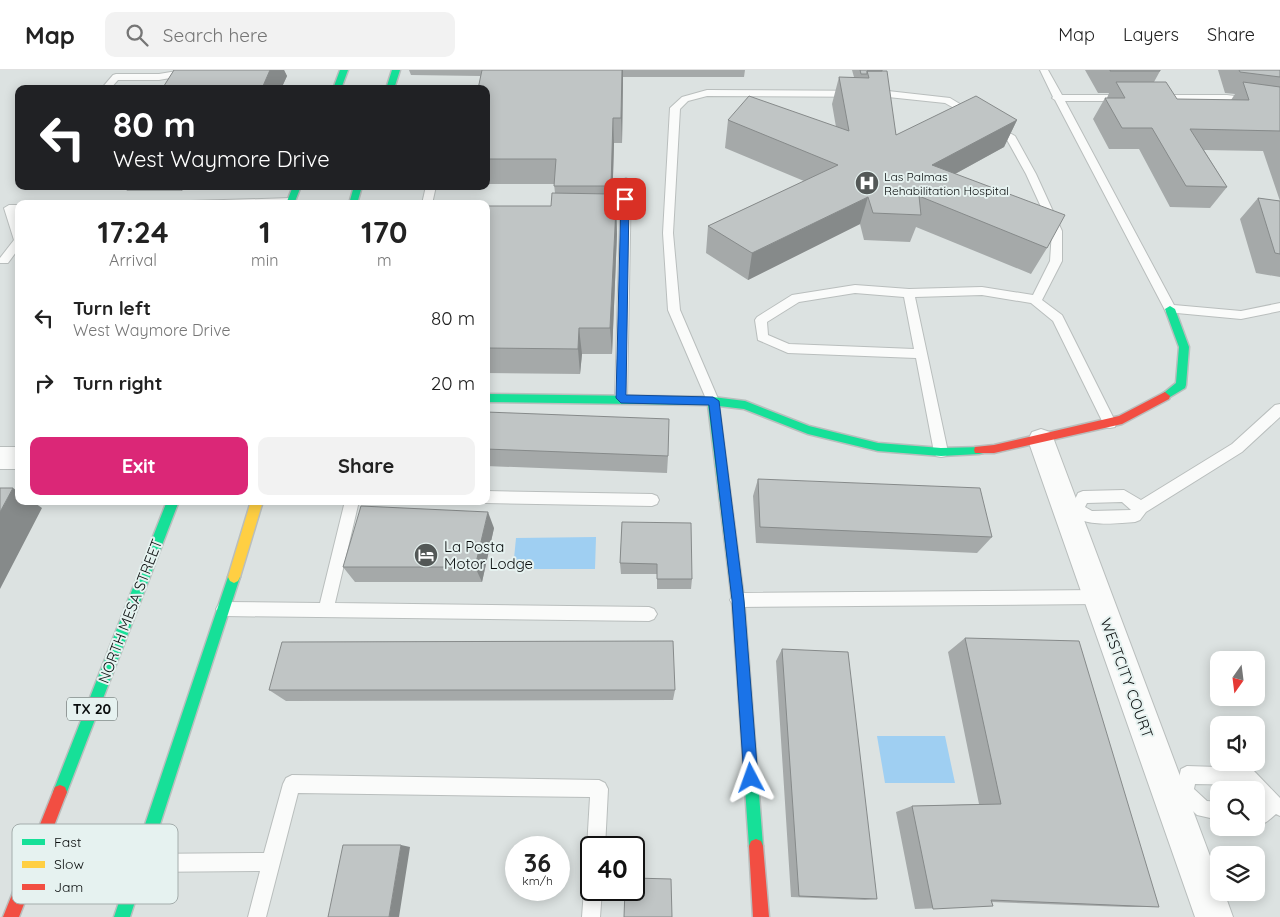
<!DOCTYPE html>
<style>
:root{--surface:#fff;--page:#f2f2f2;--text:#222;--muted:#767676;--line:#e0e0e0;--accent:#db2777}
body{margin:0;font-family:Quicksand,sans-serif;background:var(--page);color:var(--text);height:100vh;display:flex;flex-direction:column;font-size:19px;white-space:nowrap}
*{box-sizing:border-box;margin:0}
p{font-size:16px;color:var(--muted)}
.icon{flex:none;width:28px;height:28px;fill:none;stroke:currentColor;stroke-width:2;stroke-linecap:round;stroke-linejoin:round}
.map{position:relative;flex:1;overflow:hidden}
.sheet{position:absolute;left:15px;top:130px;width:475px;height:305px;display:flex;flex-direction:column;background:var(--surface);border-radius:10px;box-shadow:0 2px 12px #0003}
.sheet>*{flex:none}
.top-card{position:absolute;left:15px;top:15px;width:475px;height:105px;border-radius:10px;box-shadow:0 2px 12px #0003;background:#202124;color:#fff;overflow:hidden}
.needle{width:32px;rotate:194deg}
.controls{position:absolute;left:1210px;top:581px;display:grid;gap:10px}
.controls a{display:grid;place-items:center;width:55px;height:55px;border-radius:10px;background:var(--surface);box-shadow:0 2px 12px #0003;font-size:25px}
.speed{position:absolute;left:505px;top:766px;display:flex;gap:10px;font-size:25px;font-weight:700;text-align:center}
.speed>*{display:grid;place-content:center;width:65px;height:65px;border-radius:50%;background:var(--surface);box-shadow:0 2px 12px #0003;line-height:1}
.speed small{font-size:12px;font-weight:400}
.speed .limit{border:2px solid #111;border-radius:8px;background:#fff;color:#111}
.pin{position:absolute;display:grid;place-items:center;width:42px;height:42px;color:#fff;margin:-21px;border-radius:10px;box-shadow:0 2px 8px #0006}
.me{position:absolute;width:55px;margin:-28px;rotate:356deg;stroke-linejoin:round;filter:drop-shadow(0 0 4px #0008)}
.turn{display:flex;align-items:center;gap:18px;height:105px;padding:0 15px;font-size:22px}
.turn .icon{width:65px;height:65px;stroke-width:2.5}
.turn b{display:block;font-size:35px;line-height:42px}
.eta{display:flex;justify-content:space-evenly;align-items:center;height:85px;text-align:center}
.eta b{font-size:30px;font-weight:700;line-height:35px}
.primary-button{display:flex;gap:10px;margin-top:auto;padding:10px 15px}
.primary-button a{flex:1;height:58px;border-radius:10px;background:var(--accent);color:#fff;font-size:20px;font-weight:700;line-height:58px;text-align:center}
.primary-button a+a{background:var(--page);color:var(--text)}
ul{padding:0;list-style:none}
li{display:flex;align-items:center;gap:15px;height:65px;padding:0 15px}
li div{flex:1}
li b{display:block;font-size:19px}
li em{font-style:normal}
header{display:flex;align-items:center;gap:30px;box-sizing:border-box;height:70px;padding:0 25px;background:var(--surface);border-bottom:1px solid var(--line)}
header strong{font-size:24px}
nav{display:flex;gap:28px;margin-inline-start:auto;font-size:18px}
.search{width:350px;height:45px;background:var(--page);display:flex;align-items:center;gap:12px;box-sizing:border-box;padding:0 18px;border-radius:10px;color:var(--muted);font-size:19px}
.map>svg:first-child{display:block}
.water{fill:#9fcff2}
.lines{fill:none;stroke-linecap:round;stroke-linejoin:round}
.lane-casing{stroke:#b9bebd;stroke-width:2}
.street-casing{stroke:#b9bebd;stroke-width:2}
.fast-casing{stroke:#b9bebd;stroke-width:3}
.slow-casing{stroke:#b9bebd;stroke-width:3}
.jam-casing{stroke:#b9bebd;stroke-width:3}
.lane{fill:#fafbfa;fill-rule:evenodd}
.street{fill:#fafbfa;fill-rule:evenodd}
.fast{fill:#16e098;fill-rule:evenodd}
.slow{fill:#ffcf43;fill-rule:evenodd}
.jam{fill:#f24e42;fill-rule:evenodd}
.wall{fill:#a5a9a9}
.shaded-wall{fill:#868a8a}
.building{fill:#c0c5c5;stroke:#868a8a}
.route{fill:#1a73e8;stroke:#114b97}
.labels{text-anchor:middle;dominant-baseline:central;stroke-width:4;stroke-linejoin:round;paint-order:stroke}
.far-poi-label{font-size:12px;fill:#090d0d;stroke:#e6f2f0;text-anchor:start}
.shield{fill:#e6f2f0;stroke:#4b5251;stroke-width:1}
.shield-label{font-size:14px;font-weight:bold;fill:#090d0d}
.poi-label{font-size:15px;fill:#090d0d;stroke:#e6f2f0;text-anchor:start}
.street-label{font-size:15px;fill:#090d0d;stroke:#e6f2f0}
.key{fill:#e6f2f0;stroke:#a4adac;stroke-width:1}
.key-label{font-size:14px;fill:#090d0d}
</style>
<header>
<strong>Map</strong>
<div class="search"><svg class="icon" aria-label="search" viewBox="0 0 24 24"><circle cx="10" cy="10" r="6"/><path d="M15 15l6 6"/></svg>Search here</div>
<nav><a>Map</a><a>Layers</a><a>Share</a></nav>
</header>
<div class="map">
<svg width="1280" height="847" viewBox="0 0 1280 847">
<rect width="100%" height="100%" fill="#dce2e1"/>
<path class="water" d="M596,467L595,499H513L516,468Z
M877,666H945L955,713H885Z"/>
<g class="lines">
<g class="lane-casing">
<path id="lane" d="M183,0H202L198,3L159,10H118L110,19H101L113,5L116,4H159Z
M1040,0H1048L1062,25H1122L1127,28L1122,31H1065L1174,235L1241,241L1280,233V241L1241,249L1166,242L1055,30L1052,28L1053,27Z
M707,20L888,21L950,28L978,45L973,48L970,47L945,33L888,27L707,26L688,31L680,39L673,163L680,240L719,331L717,335H709L707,331L668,240L663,163L670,38L682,27Z
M1159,25H1227L1280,32V38L1227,31L1156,30V26Z
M994,54L1015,66L1036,104L1062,161V191L1042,230L1062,245L1116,353L1115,357L1110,358L1105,357L1053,251L1031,233L982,225L915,227L948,382L946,386L941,387L936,386L934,382L916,288L788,283L758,270L755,250L757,247L792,225L855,215L909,219L982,217L1033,225L1050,191L1052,161L1026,104L1006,68L989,57ZM855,223L904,227L914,279L789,274L768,265L767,252L799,232Z
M626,108L631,111L627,328L625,332H617L615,328L621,111Z
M426,116H436L432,134H422Z
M292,128L297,131L296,133L186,134L191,131Z
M9,135H19V141H15L19,152V178L8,193H0V188L14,170L4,138Z
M1280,334V347L1242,382L1146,442L1140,450L1135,452C1118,453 1079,459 1070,440L1078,423L1083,421L1124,420L1141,430L1232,374L1275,335ZM1122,432L1131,440L1092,441L1085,437L1087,433Z
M486,421L652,424L657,426L659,430L657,434L652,436L486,433L481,431H486Z
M345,431H359L335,533L649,537L654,539L657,544L654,549L649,551L224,546L219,544L216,539L219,534L224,532L320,533Z
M1098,520L1103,522L1105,527L1103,532L1098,534L738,537L733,535L730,530L733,525L738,523Z
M1187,696L1248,698L1254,701L1280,728V746L1276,744C1270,749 1264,756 1256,754V736L1261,734L1256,729V720H1248L1244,715L1195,714L1194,719L1207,731L1219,732V750L1197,745L1180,729L1171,726L1168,720L1171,714L1178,712L1181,699Z
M292,705L599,710L605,713L608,719L605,778H591V785L587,778L590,727L298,723L266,847H248L260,801L140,802L134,799L131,793L134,787L140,784L264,783L283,714L286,708Z
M591,812V820H602L600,847H582L584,820L586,813Z"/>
</g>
<g class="street-casing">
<path id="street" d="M1041,359L1050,362L1054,370L1219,810V822H1224L1233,847H1195L1028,370L1032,362Z
M0,377H19V399H0Z"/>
</g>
<g class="fast-casing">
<path id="fast" d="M340,0H348L341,19H333Z
M392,0H400L394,19H386Z
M293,116H301L294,134H286Z
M354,116H362L357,134H349Z
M1170,236L1175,239L1189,277L1186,315L1185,318L1165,330L1160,326L1176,313L1179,277L1165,239Z
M486,324L713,327L745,331L809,356L878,373L941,378L983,377L984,380L983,383L979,384L941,386L878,381L808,364L744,339L719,336L744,530L763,776L761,781L756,783L751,781L749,776L732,530L708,335L486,332Z
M167,431H179L67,722L65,727L60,729L55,727L53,722Z
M234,501L238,503L240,507L130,847H114L228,507L230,503Z"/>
</g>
<g class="slow-casing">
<path id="slow" d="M251,431H263L240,507L238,511L234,513L230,511L228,507Z"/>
</g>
<g class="jam-casing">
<path id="jam" d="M1165,322L1170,326L1169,329L1122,354L994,383H975L974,380L975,377L994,375L1119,346Z
M60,715L65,717L67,722L19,847H3L55,717Z
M756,769L761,771L763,776L769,847H753L749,776L751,771Z"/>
</g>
<use href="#lane" class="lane"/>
<use href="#street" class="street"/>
<use href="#fast" class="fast"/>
<use href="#slow" class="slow"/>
<use href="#jam" class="jam"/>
</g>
<path class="wall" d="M174,0H284L287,6L281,19H162Z
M409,0H745L744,7H623L622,73H614L612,137H616L617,164L612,284H582L580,304L486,303V136H551L555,123L554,114H486V19L480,6L411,5Z
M852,0H882L896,65L1017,50L1004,77L955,104L1047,178L1031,204L916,157L910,172L864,170L860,154L748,210L706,183L708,156L804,111L725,78L728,50L836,57L832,34L839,7H854Z
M1085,0H1160V1L1154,12L1177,29L1231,30L1235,24L1225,23L1218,0H1280V207L1256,203L1240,149L1258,128L1280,131L1263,81L1204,80L1227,117L1210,138L1170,137L1139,79H1109L1093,49L1105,28H1107L1109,23H1098Z
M124,116H184L182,121H127Z
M486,342L668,386L667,403L486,396Z
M758,409L992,467L977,483L756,473L753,426Z
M622,452L692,509L691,519H657V504H621L620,493Z
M494,458L482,512H355L343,497Z
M965,568L1159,837H1127L992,832L993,836L915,839L896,742L912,736L979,734L948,582Z
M782,579L877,829L865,830L791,827L776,591Z
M269,620H675L673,630L286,631Z"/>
<path class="shaded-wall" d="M270,0H284L287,6L281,19H264L263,16Z
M622,0H623V9L622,73L621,48Z
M613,48L614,73L612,141L611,116Z
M1017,50L1004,77L922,122L932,95Z
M179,116H184L182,121Z
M868,127L860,154L748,210L752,183Z
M616,137L617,164L612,284L610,258Z
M579,258L582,284L580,304L578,279Z
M13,418L19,422V431H32L42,438L0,519V442Z
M488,442L494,458L482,512L475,497Z
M401,775L410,777L399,847H389Z"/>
<path class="building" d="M174,0H270L263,16L214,17L213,19H162Z
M482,0H622L621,48H613L611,116H554L556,89H486V19H478Z
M860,0H882V1H867V4H861Z
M1110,0H1160V1H1110Z
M1239,0H1280V7L1240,2Z
M867,1H887L896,65L976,26L1017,50L932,95L1065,145L1047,178L919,126L921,145L873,143L868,127L752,183L708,156L838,95L728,50L749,26L849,61L839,7L869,8Z
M1116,12H1166L1177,29L1249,30L1243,12L1280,17V61L1190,59L1227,117L1186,116L1152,58H1122L1105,28H1125Z
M552,123L610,124V137H616L610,258H579L578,279L486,278V136H551Z
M1258,128L1280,131V184L1275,183Z
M486,342L669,349L668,386L486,379Z
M758,409L980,418L992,467L760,457Z
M0,418H13L0,442Z
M361,436L488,442L475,497H343Z
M622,452L691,453L692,509H657V494L620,493Z
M965,568L1079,571L1159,837L991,830L993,836L933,839L912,736L1001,734Z
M673,571L675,620H269L282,572Z
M782,579L848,582L877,829L799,826Z
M343,775H401L389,847H328Z
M634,808L671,809L672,847H624L625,820H634Z"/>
<path class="route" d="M625,126L629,129L626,325L713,327L719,331L744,530L758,708L756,713L751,715L746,713L744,708L732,530L709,335L621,333L616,328L621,129Z"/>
<defs>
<g id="hospital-disc" transform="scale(1.25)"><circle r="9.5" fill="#535857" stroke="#e6f2f0"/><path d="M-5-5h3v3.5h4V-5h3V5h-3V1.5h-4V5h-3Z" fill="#fff"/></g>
<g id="hotel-disc" transform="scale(1.25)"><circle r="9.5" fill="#535857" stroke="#e6f2f0"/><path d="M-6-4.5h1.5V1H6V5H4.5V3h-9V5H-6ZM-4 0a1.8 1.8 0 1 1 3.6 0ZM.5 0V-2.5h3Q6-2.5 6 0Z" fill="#fff"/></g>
</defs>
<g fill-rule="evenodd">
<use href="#hospital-disc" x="867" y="113"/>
<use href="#hotel-disc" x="426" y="485"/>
</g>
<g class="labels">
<g class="far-poi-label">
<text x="884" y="106">Las Palmas<tspan x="884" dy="14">Rehabilitation Hospital</tspan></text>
</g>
<rect class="shield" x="67" y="627.5" width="50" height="23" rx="4"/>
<g class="shield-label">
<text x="92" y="639">TX 20</text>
</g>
<g class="poi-label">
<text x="444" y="476">La Posta<tspan x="444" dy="17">Motor Lodge</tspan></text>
</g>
<g class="street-label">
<text transform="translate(130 541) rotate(-69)">NORTH MESA STREET</text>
<text transform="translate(1127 608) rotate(70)">WESTCITY COURT</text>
</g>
</g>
<rect x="12" y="754" width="166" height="80" rx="8" class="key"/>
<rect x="22" y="769" width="23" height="6" fill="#16e098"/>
<rect x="22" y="791" width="23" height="7" fill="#ffcf43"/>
<rect x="22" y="814" width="23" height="6" fill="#f24e42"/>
<g class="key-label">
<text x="54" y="777">Fast</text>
<text x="54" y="799">Slow</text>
<text x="54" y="822">Jam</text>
</g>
</svg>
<div class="controls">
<a><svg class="needle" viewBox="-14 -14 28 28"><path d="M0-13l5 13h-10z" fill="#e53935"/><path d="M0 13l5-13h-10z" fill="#767676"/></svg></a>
<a><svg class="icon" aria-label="sound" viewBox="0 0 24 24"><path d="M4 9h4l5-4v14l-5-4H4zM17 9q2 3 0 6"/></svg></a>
<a><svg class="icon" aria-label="search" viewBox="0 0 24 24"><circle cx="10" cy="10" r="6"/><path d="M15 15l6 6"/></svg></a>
<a><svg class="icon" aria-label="layers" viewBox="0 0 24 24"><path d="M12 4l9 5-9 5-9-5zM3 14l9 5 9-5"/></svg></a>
</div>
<div class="speed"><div>36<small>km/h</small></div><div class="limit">40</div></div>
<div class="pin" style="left:625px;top:129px;background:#d93025"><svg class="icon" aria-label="arrive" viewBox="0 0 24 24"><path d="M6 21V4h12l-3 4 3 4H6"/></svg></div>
<svg class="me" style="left:751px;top:708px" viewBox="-20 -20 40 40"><path d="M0-17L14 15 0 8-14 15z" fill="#1a73e8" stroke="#fff" stroke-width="4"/></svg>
<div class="top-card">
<div class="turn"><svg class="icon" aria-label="left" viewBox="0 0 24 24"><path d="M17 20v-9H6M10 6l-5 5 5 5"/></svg><div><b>80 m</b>West Waymore Drive</div></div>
</div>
<section class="sheet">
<div class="eta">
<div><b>17:24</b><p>Arrival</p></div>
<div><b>1</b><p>min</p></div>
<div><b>170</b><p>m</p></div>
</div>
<ul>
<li><svg class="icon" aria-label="left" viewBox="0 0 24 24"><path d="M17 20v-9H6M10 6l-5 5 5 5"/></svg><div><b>Turn left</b><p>West Waymore Drive</p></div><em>80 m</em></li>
<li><svg class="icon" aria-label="right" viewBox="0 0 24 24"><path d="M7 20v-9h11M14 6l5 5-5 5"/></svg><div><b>Turn right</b></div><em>20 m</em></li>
</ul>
<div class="primary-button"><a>Exit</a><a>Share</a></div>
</section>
</div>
